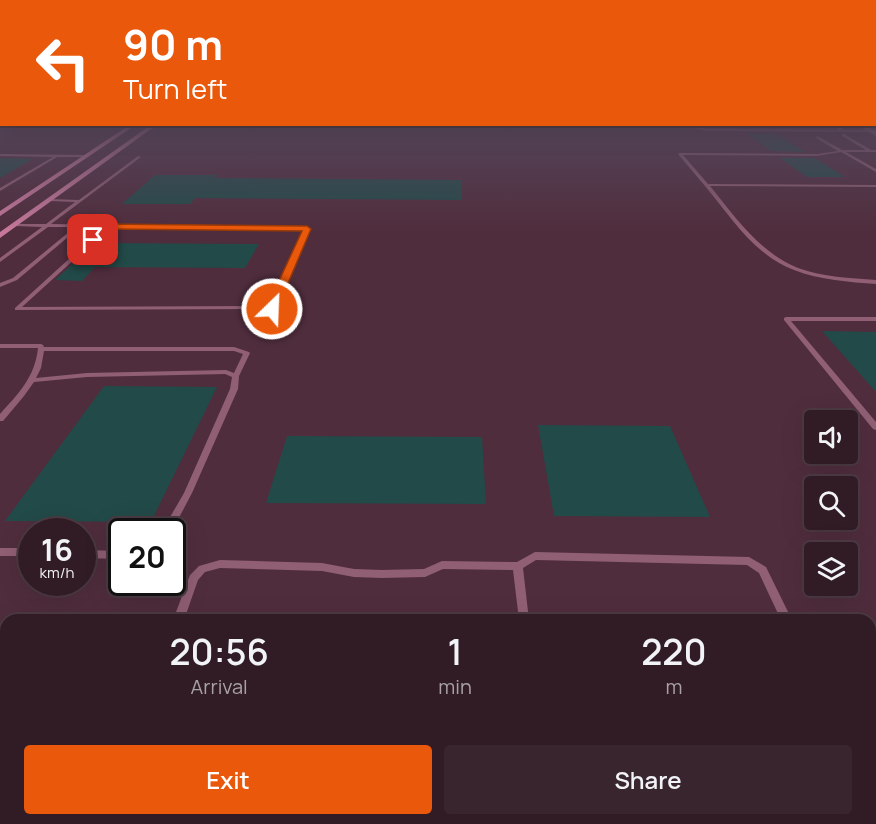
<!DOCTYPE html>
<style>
:root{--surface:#311c25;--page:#39252d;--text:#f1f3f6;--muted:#a8a1a7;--line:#4c3a42;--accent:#ea580c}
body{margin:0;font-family:Manrope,sans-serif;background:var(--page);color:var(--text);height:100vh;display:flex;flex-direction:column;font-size:22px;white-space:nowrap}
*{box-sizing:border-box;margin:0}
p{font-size:20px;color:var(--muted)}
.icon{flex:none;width:33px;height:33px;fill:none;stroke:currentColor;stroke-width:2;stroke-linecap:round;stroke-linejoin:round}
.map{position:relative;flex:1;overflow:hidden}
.panel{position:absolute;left:0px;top:614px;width:876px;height:212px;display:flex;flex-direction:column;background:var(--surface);border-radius:18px 18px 0 0;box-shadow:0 6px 24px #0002,0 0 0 2px var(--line)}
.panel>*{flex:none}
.hud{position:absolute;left:0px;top:0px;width:876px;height:126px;box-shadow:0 6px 24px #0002,0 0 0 2px var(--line);background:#ea580c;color:#fff;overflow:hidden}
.fabs{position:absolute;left:804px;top:410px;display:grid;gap:12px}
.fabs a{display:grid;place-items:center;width:54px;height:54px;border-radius:6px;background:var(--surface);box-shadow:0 6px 24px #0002,0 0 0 2px var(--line);font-size:30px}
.speed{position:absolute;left:18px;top:518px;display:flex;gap:12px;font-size:30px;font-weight:700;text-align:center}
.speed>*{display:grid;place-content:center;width:78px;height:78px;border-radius:50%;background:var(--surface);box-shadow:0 6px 24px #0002,0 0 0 2px var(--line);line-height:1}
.speed small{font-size:15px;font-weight:400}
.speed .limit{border:3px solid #111;border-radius:9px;background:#fff;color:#111}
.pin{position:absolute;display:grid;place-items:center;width:51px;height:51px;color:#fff;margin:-26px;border-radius:12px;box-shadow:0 3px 9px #0006}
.me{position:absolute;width:66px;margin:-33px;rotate:24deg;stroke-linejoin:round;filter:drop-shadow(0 0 4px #0008)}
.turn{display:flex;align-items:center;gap:21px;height:126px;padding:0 24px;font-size:27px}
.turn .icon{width:78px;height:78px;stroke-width:2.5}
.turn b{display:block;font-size:42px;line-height:51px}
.eta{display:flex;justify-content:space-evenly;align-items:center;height:102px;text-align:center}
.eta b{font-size:36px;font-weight:600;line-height:42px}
.action{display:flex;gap:12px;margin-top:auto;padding:12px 24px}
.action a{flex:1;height:69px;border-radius:6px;background:var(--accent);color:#fff;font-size:24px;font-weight:600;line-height:69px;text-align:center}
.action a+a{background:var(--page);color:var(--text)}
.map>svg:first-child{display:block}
.built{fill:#502d3d;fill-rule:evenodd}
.building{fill:#224a48}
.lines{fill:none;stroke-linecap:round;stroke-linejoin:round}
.service{fill:#905f74;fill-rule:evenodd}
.minor{fill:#905f74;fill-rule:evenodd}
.tertiary{fill:#905f74;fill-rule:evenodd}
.secondary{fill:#c6789a;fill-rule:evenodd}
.route{fill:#ea580c;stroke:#983908;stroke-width:1.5}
</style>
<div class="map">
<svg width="876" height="824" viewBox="0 0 876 824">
<rect width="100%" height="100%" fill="#412531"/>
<path class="built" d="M0,116L2,124H874L876,116V824H0ZM814,420H848V453H814ZM814,486H848V519H814ZM32,531H82V582H32ZM122,531H172V582H122ZM814,552H848V585H814ZM6,620H870V819H6Z"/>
<path class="building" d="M746,133L777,134L805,152L771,151Z
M0,158L33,159L0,178Z
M780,158H815L845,177H807Z
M155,175H218L214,178L461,180L462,200L195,198L190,204H122Z
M95,243L259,244L245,268L95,267L82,281L55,280Z
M822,331L876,332V392Z
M104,386L217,387L151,522L5,521Z
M538,425L670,426L710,517L554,516Z
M287,436L482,437L486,504L266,503Z"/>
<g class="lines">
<path class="service" d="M0,116H2V118H0Z
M874,118L876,119V121L874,120Z
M370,124H374V126L371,127Z
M576,124H579L581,127L578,128Z
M683,124H689L705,129L839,130L831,124H835L844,130H876V132L705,131Z
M842,134H844L871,150H876V152H846L876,169V172L841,152L817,156L683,155L708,184L876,185V187L710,186C735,217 760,253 798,268C823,277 850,278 876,280V284C849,282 820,280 794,270C754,255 731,217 705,186C696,175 687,165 678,154L680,153L817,154L838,151L816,138L817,136L842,150H866L842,136Z
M0,154L87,155L89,156L87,157H57L0,191V188L53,157L0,156Z
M138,156L141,157L51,224L309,228V229L274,309L15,310V308L103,228L80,227L17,280L0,287V283L13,278L75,227H48L0,262V258L42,227L15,226L13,225V224H46L75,202L50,201L48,200V199L79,200ZM109,228L304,230L270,306L22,307Z
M786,317H876V321H791L876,422V430L873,429L784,320V318Z
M0,344H41L43,345L44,347H234L249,352L250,353L239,376L238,389L192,493L172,531H162L184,493L230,389L232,377L225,374L87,377L34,382L24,396L3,421H0V414C19,393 35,377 38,348H0ZM44,351H234L243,354L234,373L226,370L87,373L36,378L41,368Z
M0,548H32V556H0Z
M82,550L122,551V559L82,558Z
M535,552L749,557L766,567L792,620H781L759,573L747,565L536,560L523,568L529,620H519L513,570L443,569L425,577L382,578L354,577L322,571L220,568L205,572L198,580L184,620H173L190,575L199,566L220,560L322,563L354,569L382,570L424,569L442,561L517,562Z
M0,722H6V734H0Z
M311,819H325V824H311Z
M372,819H386V824H372Z"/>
<path class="minor" d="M862,124L876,132V136L855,124Z"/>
<path class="tertiary" d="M0,624L6,625V641L0,640Z
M870,637H876V653H870Z"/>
<path class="secondary" d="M131,124H137L0,216V211Z
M152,124H158L0,238V232Z"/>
</g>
<linearGradient id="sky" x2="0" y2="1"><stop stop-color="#24141b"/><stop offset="0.5" stop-color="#54465a"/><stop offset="1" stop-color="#54465a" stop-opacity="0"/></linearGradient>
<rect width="876" height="232" fill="url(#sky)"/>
<path class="route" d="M105,224L307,226L311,229L277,309L272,312L266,309L302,231L110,229L96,242H90V238Z"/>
</svg>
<div class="fabs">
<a><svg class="icon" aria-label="sound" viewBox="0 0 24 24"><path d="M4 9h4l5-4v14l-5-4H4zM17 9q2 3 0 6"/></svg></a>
<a><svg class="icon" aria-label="search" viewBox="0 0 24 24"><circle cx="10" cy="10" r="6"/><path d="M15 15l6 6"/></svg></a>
<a><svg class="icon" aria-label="layers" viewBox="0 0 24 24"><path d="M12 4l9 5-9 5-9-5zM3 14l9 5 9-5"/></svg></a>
</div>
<div class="speed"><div>16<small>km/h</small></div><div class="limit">20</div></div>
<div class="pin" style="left:93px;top:240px;background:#d93025"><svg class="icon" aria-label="arrive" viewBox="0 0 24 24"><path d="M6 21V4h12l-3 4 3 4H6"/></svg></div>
<svg class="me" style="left:272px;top:309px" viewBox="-20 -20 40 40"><circle r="17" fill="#ea580c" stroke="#fff" stroke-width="3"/><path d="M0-11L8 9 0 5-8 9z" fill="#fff"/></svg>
<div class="hud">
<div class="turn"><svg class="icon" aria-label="left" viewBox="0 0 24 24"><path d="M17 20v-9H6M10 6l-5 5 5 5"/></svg><div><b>90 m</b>Turn left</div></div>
</div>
<section class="panel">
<div class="eta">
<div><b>20:56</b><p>Arrival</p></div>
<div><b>1</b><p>min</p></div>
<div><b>220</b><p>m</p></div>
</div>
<div class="action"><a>Exit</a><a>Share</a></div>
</section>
</div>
